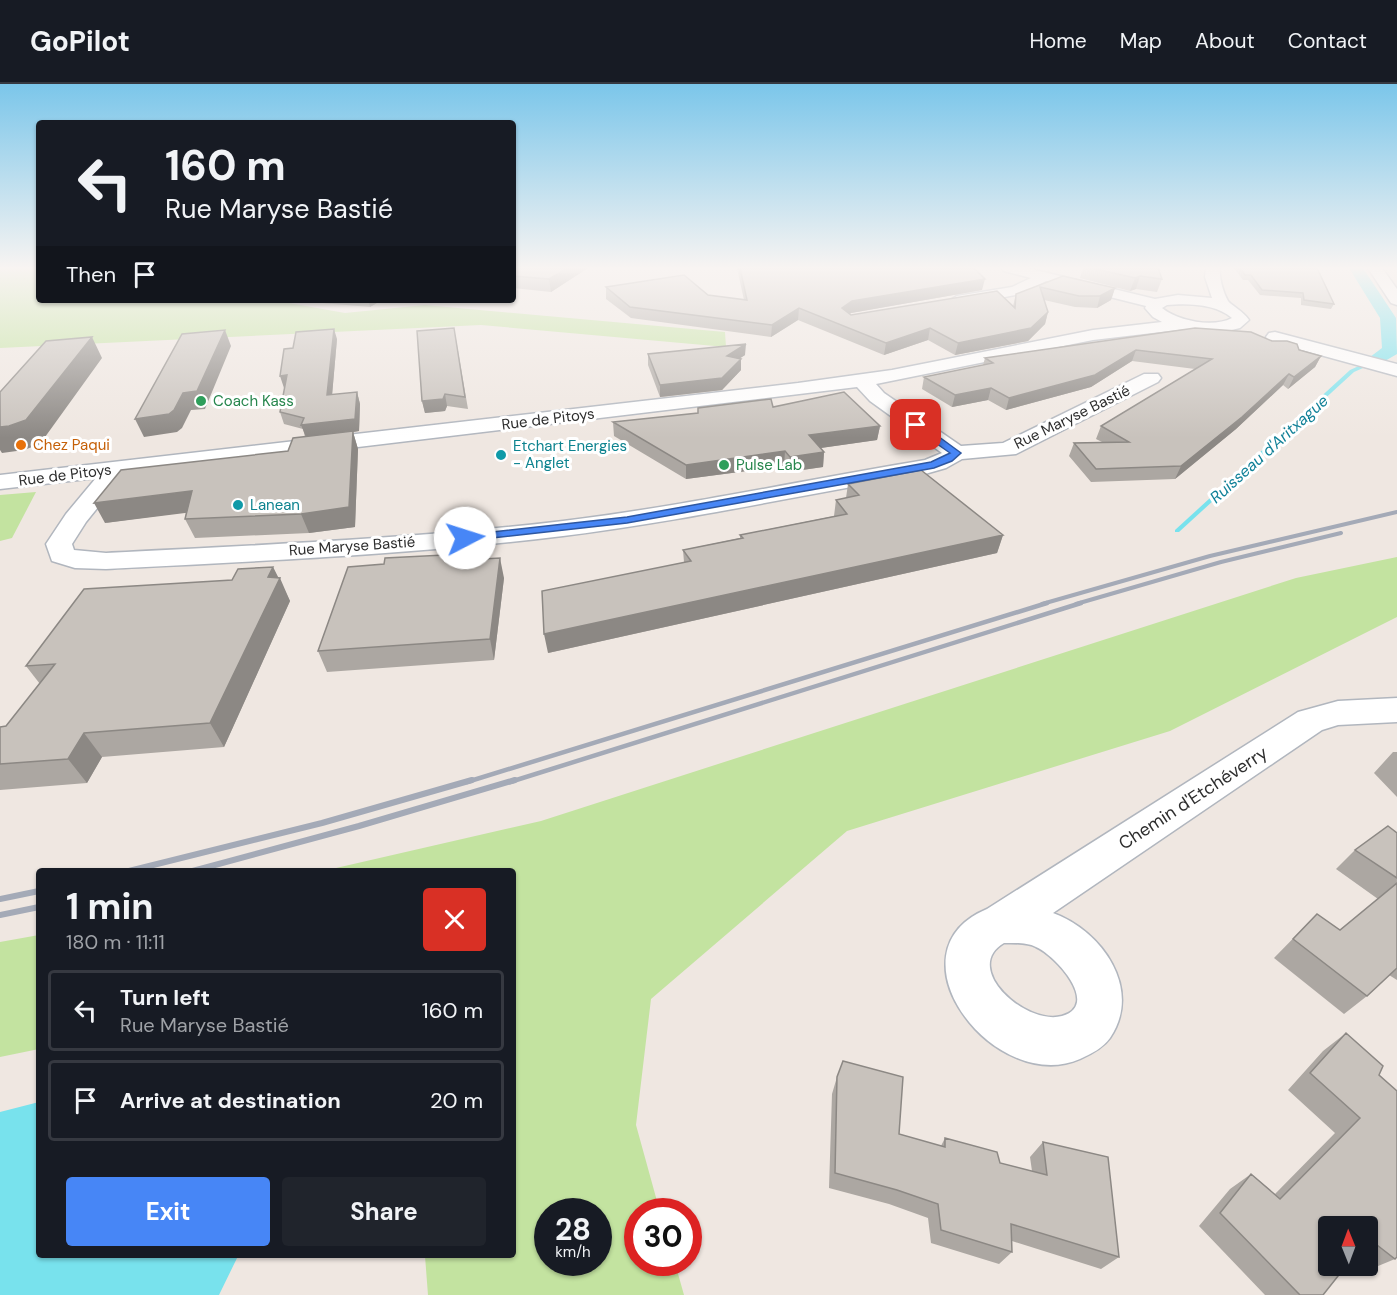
<!DOCTYPE html>
<meta charset="utf-8">
<style>
:root{--surface:#171b24;--page:#20242c;--text:#f1f3f6;--muted:#9ea1a6;--line:#363941;--accent:#4786f6}
body{margin:0;font-family:"DM Sans",sans-serif;background:var(--page);color:var(--text);height:100vh;display:flex;flex-direction:column;font-size:22px;white-space:nowrap}
*{box-sizing:border-box;margin:0}
p{font-size:20px;color:var(--muted)}
.icon{flex:none;width:33px;height:33px;fill:none;stroke:currentColor;stroke-width:2;stroke-linecap:round;stroke-linejoin:round}
.map{position:relative;flex:1;overflow:hidden}
.side{position:absolute;left:36px;top:784px;width:480px;height:390px;display:flex;flex-direction:column;background:var(--surface);border-radius:6px;box-shadow:0 2px 4px #0004}
.side>*{flex:none}
.banner{position:absolute;left:36px;top:36px;width:480px;height:183px;border-radius:6px;box-shadow:0 2px 4px #0004;background:#171b24;color:var(--text);overflow:hidden}
.needle{width:39px;rotate:359deg}
.controls{position:absolute;left:1318px;top:1132px;display:grid;gap:12px}
.controls a{display:grid;place-items:center;width:60px;height:60px;border-radius:6px;background:var(--surface);box-shadow:0 2px 4px #0004;font-size:30px}
.speed{position:absolute;left:534px;top:1114px;display:flex;gap:12px;font-size:30px;font-weight:700;text-align:center}
.speed>*{display:grid;place-content:center;width:78px;height:78px;border-radius:50%;background:var(--surface);box-shadow:0 2px 4px #0004;line-height:1}
.speed small{font-size:15px;font-weight:400}
.speed .limit{border:9px solid #d22;background:#fff;color:#111}
.pin{position:absolute;display:grid;place-items:center;width:51px;height:51px;color:#fff;margin:-26px;border-radius:12px;box-shadow:0 3px 9px #0006}
.me{position:absolute;width:66px;margin:-33px;rotate:85deg;stroke-linejoin:round;filter:drop-shadow(0 0 4px #0008)}
.turn{display:flex;align-items:center;gap:21px;height:126px;padding:0 30px;font-size:27px}
.turn .icon{width:78px;height:78px;stroke-width:2.5}
.turn b{display:block;font-size:42px;line-height:51px}
.then{display:flex;align-items:center;height:57px;padding:0 30px;background:#0003;gap:12px;font-size:22px}
.round{display:grid;place-items:center;flex:none;width:63px;height:63px;border-radius:6px;background:var(--page)}
.headline{display:flex;align-items:center;justify-content:space-between;height:102px;padding:0 30px}
h1{font-size:36px;font-weight:700;line-height:45px}
.button{display:flex;gap:12px;margin-top:auto;padding:12px 30px}
.button a{flex:1;height:69px;border-radius:6px;background:var(--accent);color:#fff;font-size:24px;font-weight:700;line-height:69px;text-align:center}
.button a+a{background:var(--page);color:var(--text)}
ul{padding:0;list-style:none}
li{display:flex;align-items:center;gap:18px;height:81px;margin:0 12px 9px;padding:0 18px;border:3px solid var(--line);border-radius:6px}
li div{flex:1}
li b{display:block;font-size:22px}
li em{font-style:normal}
header{display:flex;align-items:center;gap:36px;box-sizing:border-box;height:84px;padding:0 30px;background:var(--surface);border-bottom:2px solid var(--line)}
header strong{font-size:28px}
nav{display:flex;gap:33px;margin-inline-start:auto;font-size:21px}
.map>svg:first-child{display:block}
.green{fill:#c3e3a0;fill-rule:evenodd}
.water{fill:#78e2ed}
.lines{fill:none;stroke-linecap:round;stroke-linejoin:round}
.stream{fill:#78e2ed;fill-rule:evenodd}
.canal{fill:#78e2ed;fill-rule:evenodd}
.minor-casing{stroke:#b1b6be;stroke-width:3}
.minor{fill:#fff;fill-rule:evenodd}
.rail-far2{stroke:#a4aab7;stroke-width:4}
.rail-far1{stroke:#a4aab7;stroke-width:4.5}
.rail{stroke:#a4aab7;stroke-width:6}
.wall{fill:#aca7a2}
.shaded-wall{fill:#8c8884}
.building{fill:#c8c2bc;stroke:#8c8884;stroke-width:1.5}
.route{fill:#4786f6;stroke:#2e57a0;stroke-width:1.5}
.leisure-dot{fill:#2e9e5b;stroke:#fff;stroke-width:2}
.food-dot{fill:#e8710a;stroke:#fff;stroke-width:2}
.culture-dot{fill:#0f9aa8;stroke:#fff;stroke-width:2}
.labels{text-anchor:middle;dominant-baseline:central;stroke-width:6;stroke-linejoin:round;paint-order:stroke}
.far-leisure-label{font-size:15px;fill:#27864d;stroke:#fff;text-anchor:start}
.far-street-label{font-size:15px;fill:#2e2e2e;stroke:#fff}
.far-food-label{font-size:15px;fill:#c56008;stroke:#fff;text-anchor:start}
.far-culture-label{font-size:15px;fill:#0d838f;stroke:#fff;text-anchor:start}
.far-water-label{font-size:16px;font-style:italic;fill:#118198;stroke:#fff}
.street-label{font-size:18px;fill:#2e2e2e;stroke:#fff}
</style>
<header>
<strong>GoPilot</strong>
<nav><a>Home</a><a>Map</a><a>About</a><a>Contact</a></nav>
</header>
<div class="map">
<svg width="1397" height="1211" viewBox="0 0 1397 1211">
<rect width="100%" height="100%" fill="#efe7e1"/>
<path class="green" d="M0,184H39V216H272L345,229L425,221L725,248L726,263L481,241L0,264Z
M36,408L12,454L0,457V411Z
M1397,473V533L1170,647L847,747L651,915L636,1041L660,1128H638V1179H675L684,1211H428L425,1172H513V788L323,787L541,737L1296,494ZM548,1128H598V1179H548Z
M39,851V965L0,973V858Z"/>
<path class="water" d="M39,1018V1172H238L219,1211H0V1028Z"/>
<g class="lines">
<path class="stream" d="M1361,281L1364,283L1363,284L1354,288L1179,448H1175V446L1350,286Z"/>
<path class="canal" d="M1349,184H1363L1396,234L1397,270L1385,277H1373L1370,273L1382,264L1380,234Z"/>
<g class="minor-casing">
<path id="minor" d="M1002,184H1027L1155,215L1178,211L1212,214L1205,193L1206,184H1220C1219,194 1223,208 1228,217C1232,222 1243,227 1249,236L1240,244L1223,248L1186,245L1093,256L876,300L884,309L961,362L1003,359L1144,290H1158L1161,294L1158,298L1016,370L962,375L946,384L925,390C804,410 685,437 563,452C411,471 258,477 106,485L75,484L52,477L46,460L66,430L96,394L0,405V391L798,299L892,286L1093,246L1162,238L1153,233L1145,224L1146,222L1046,197L1021,210L957,222L949,217L957,212L1012,203L1031,194L1004,187ZM1167,221C1188,219 1217,220 1232,234C1213,244 1178,237 1162,224ZM857,303L870,317L942,369L925,376C804,396 685,422 563,437C411,455 258,461 106,469L74,466L72,460L86,438L124,391Z
M1368,184H1382L1397,205V221L1391,219Z
M1275,248L1397,280V292L1269,257L1266,253L1269,249Z
M1397,614V638L1338,641L1322,646L1053,829C1102,847 1143,905 1110,954C1103,964 1091,970 1080,975C995,1012 884,868 987,825L1298,628L1338,617ZM1004,859C1014,859 1027,858 1036,863C1055,871 1101,921 1062,932C1026,942 961,884 1004,859Z"/>
</g>
<use href="#minor" class="minor"/>
<path class="rail-far2" d="M1042,520L1210,472L1397,428
M1076,520L1221,478L1341,449"/>
<path class="rail-far1" d="M467,698L1047,519
M510,698L1081,519"/>
<path class="rail" d="M125,788L322,739L472,696
M189,788L359,742L515,696
M0,815L39,807
M0,831L39,823"/>
</g>
<path class="wall" d="M513,184H588L551,208L513,204Z
M737,184H974L982,206L851,229L850,230L851,231L1013,222L1016,210L1063,192L1115,204L1111,216L1097,224L1075,223L1044,216L1048,228L1045,240L1028,257L955,271L928,256L884,271L798,236L771,253L631,234L606,215V203L708,211L744,216Z
M1083,184H1158L1162,195L1157,208L1136,205L1130,207L1080,194Z
M1234,184H1317L1334,220L1331,225L1301,221V214L1260,211L1248,196H1243Z
M321,216H382L370,223L322,219Z
M337,255L332,311L357,308L360,320L359,347L353,348L358,365L355,443L309,449L195,454L185,435L186,428L105,439L288,367L305,353L303,345L284,340L280,328L285,303L284,304Z
M456,255L468,325L447,322L445,327L425,329L422,317Z
M1272,257L1321,272L1315,283L1288,305L1283,301L1236,345L1175,395L1091,398L1069,372L1074,359L1102,358L1096,355L1101,342L1195,285L1132,277L1091,303L1006,326L988,316L952,323L922,305L924,293L983,281L985,274Z
M648,270L745,271L739,275L741,286L722,306L660,313L648,281Z
M773,323L880,342L877,356L820,364L824,368L823,383L788,388L784,382L686,395L614,352L613,338Z
M848,400L1003,451L997,469L548,569L684,478L683,466L740,454V451L834,432L836,416L846,414Z
M465,476L504,494L494,576L327,588L318,567Z
M273,483L290,517L224,663L102,673L87,699L0,706V643L6,642L40,600L26,582L232,496Z
M1393,668H1397V713L1374,689Z
M1397,749V896L1389,891L1367,912L1344,930L1274,874L1317,830L1340,846L1378,815L1336,785L1355,766Z
M1346,949L1379,991L1395,1175L1366,1187L1359,1182H1368V1143L1323,1211H1265L1199,1142L1230,1105L1251,1090L1275,1110L1335,1049L1288,1006L1323,967Z
M837,993L899,1050L941,1062L945,1054L1000,1079L1032,1087L1030,1073L1043,1058L1119,1173L1101,1185L1012,1157V1168L999,1180L931,1159L928,1134L889,1120L829,1104L832,1010Z"/>
<path class="shaded-wall" d="M568,184H588L551,208L549,195Z
M1140,192L1136,205L1130,207L1135,194Z
M985,195L982,206L851,229L841,235L842,224L852,217Z
M1115,204L1111,216L1097,224L1100,212Z
M368,216H382L370,223Z
M799,224L798,236L771,253L772,241Z
M1048,228L1045,240L1028,257L955,271L958,259Z
M930,244L928,256L884,271L886,259Z
M334,245L337,255L331,323L327,311Z
M225,246L231,262L205,325L191,326L182,344L177,348L144,353L135,335Z
M92,253L102,274L40,360L24,366L2,369L0,366V343Z
M746,260L745,271L726,283L727,272Z
M1136,266L1132,277L1091,303L1006,326L1009,314Z
M1321,272L1315,283L1288,305L1294,293Z
M741,275V286L722,306L660,313V301Z
M1289,290L1283,301L1236,345L1175,395L1181,382Z
M287,291L292,303L284,304L280,292Z
M991,304L988,316L952,323L955,311Z
M357,308L360,320L359,347L353,348L358,365L355,443L309,449L301,430L306,353L301,341Z
M445,310L447,322L445,327L425,329L422,317Z
M880,342L877,356L807,366L809,351Z
M785,367L784,382L686,395V381Z
M824,368L823,383L788,388L790,373Z
M192,407L201,427L105,439L94,419Z
M1003,451L997,469L548,569L544,550Z
M500,474L504,494L494,576L490,555Z
M273,483L279,495L280,494L290,517L224,663L210,639L268,493Z
M84,649L102,673L87,699L68,675Z"/>
<path class="building" d="M513,184H568L549,195L513,192Z
M740,184H974L985,195L852,217L842,224L851,231L997,207L1015,224L1016,210L1063,192L1115,204L1100,212H1079L1040,203L1048,228L1031,244L958,259L930,244L886,259L799,224L772,241L630,223L606,203L684,191L708,211L747,216Z
M1092,184H1158L1162,195L1140,192L1135,194Z
M1240,184H1317L1334,220L1304,216L1303,209L1262,206L1251,191H1245Z
M454,244L465,313L445,310L443,315L422,317L417,247Z
M1195,244L1251,248L1272,257H1287L1297,260L1299,266L1321,272L1294,293L1289,290L1242,333L1181,382L1096,385L1074,359L1129,358L1101,342L1212,275L1136,266L1095,291L1009,314L991,304L955,311L924,293L993,279L985,274Z
M334,245L327,311L357,308L355,335L301,341L304,334L280,328L287,291L280,292L284,265L293,264L296,248Z
M225,246L197,307L183,309L174,326L169,330L135,335L182,250Z
M92,253L26,336L9,342L0,343V308L46,257Z
M746,260L727,272L741,275L722,294L660,301L648,270Z
M844,308L880,342L809,351L824,368L790,373L785,367L686,381L613,338L698,329V324L771,315L773,323Z
M353,347L349,423L301,430L185,435L192,407L94,419L121,386L288,367L293,354Z
M921,386L1003,451L544,550L542,507L691,477L683,466L743,454L740,451L847,430L836,416L859,411L848,400Z
M464,470V476L500,474L490,555L318,567L348,483L384,480L385,474Z
M273,483L268,493L280,494L210,639L84,649L68,675L0,680V643L6,642L55,580L26,582L84,505L232,496L238,485Z
M1388,742L1397,749V794L1355,766Z
M1397,799V884L1367,912L1293,855L1317,830L1340,846Z
M1346,949L1383,982L1379,991L1397,1007V1173L1395,1175L1368,1154V1143H1329V1182H1346L1323,1211H1300L1220,1129L1251,1090L1280,1115L1360,1034L1310,989Z
M843,977L903,993L899,1050L945,1063V1054L997,1068L1000,1079L1047,1091L1043,1058L1108,1073L1119,1173L1011,1140L1012,1168L941,1146L938,1120L897,1106L835,1089L837,993Z"/>
<linearGradient id="sky" x2="0" y2="1"><stop stop-color="#7bc6ea"/><stop offset="0.52" stop-color="#f8f4f2"/><stop offset="1" stop-color="#f8f4f2" stop-opacity="0"/></linearGradient>
<rect width="1397" height="354" fill="url(#sky)"/>
<path class="route" d="M913,339H920L961,369L952,377L934,384L627,439L465,457L459,454L465,451L627,433L931,378L950,369L913,343Z"/>
<g class="leisure-dot">
<circle cx="201" cy="317" r="6"/>
<circle cx="724" cy="381" r="6"/>
</g>
<circle class="food-dot" cx="21" cy="361" r="6"/>
<g class="culture-dot">
<circle cx="501" cy="371" r="6"/>
<circle cx="238" cy="421" r="6"/>
</g>
<g class="labels">
<g class="far-leisure-label">
<text x="213" y="317">Coach Kass</text>
<text x="736" y="381">Pulse Lab</text>
</g>
<g class="far-street-label">
<text transform="translate(1072 333) rotate(-26)">Rue Maryse Bastié</text>
<text transform="translate(548 335) rotate(-7)">Rue de Pitoys</text>
<text transform="translate(65 391) rotate(-7)">Rue de Pitoys</text>
<text transform="translate(352 462) rotate(-4)">Rue Maryse Bastié</text>
</g>
<g class="far-food-label">
<text x="33" y="361">Chez Paqui</text>
</g>
<g class="far-culture-label">
<text x="513" y="362">Etchart Energies<tspan x="513" dy="17">- Anglet</tspan></text>
<text x="250" y="421">Lanean</text>
</g>
<g class="far-water-label">
<text transform="translate(1269 365) rotate(-42)">Ruisseau d'Aritxague</text>
</g>
<g class="street-label">
<text transform="translate(1193 714) rotate(-33)">Chemin d'Etchéverry</text>
</g>
</g>
</svg>
<div class="controls">
<a><svg class="needle" viewBox="-14 -14 28 28"><path d="M0-13l5 13h-10z" fill="#e53935"/><path d="M0 13l5-13h-10z" fill="#9ea1a6"/></svg></a>
</div>
<div class="speed"><div>28<small>km/h</small></div><div class="limit">30</div></div>
<div class="pin" style="left:916px;top:341px;background:#d93025"><svg class="icon" aria-label="arrive" viewBox="0 0 24 24"><path d="M6 21V4h12l-3 4 3 4H6"/></svg></div>
<svg class="me" style="left:465px;top:454px" viewBox="-20 -20 40 40"><circle r="19" fill="#fff"/><path d="M0-13L10 11 0 6-10 11z" fill="#4786f6"/></svg>
<div class="banner">
<div class="turn"><svg class="icon" aria-label="left" viewBox="0 0 24 24"><path d="M17 20v-9H6M10 6l-5 5 5 5"/></svg><div><b>160 m</b>Rue Maryse Bastié</div></div>
<div class="then">Then<svg class="icon" aria-label="arrive" viewBox="0 0 24 24"><path d="M6 21V4h12l-3 4 3 4H6"/></svg></div>
</div>
<section class="side">
<div class="headline"><div><h1>1 min</h1><p>180 m · 11:11</p></div><a class="round" style="background:#d93025;color:#fff"><svg class="icon" aria-label="close" viewBox="0 0 24 24"><path d="M6 6l12 12M18 6L6 18"/></svg></a></div>
<ul>
<li><svg class="icon" aria-label="left" viewBox="0 0 24 24"><path d="M17 20v-9H6M10 6l-5 5 5 5"/></svg><div><b>Turn left</b><p>Rue Maryse Bastié</p></div><em>160 m</em></li>
<li><svg class="icon" aria-label="arrive" viewBox="0 0 24 24"><path d="M6 21V4h12l-3 4 3 4H6"/></svg><div><b>Arrive at destination</b></div><em>20 m</em></li>
</ul>
<div class="button"><a>Exit</a><a>Share</a></div>
</section>
</div>
